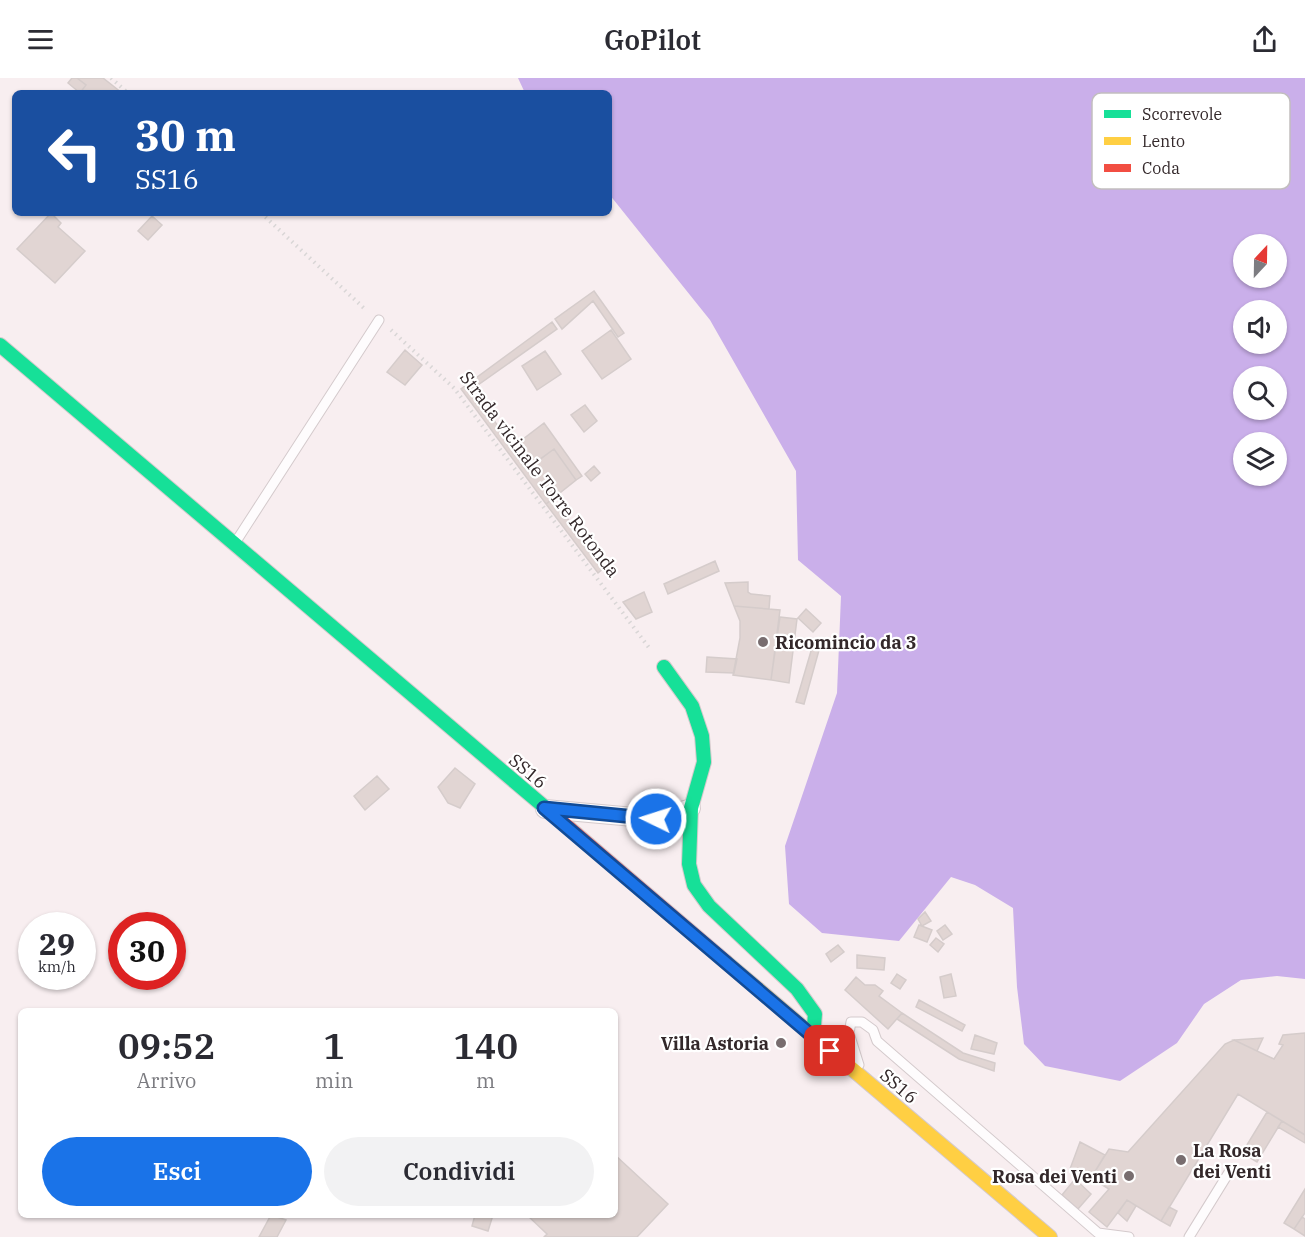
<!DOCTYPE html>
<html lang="it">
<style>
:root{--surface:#fff;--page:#f2f2f3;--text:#2b2b33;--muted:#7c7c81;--accent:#1a73e8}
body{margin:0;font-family:"IBM Plex Serif",serif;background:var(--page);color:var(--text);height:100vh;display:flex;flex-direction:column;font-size:22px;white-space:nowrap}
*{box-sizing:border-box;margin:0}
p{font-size:20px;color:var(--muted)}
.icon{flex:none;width:33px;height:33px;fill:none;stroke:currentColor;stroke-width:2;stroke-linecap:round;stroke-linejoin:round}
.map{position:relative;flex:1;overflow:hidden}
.sheet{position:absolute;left:18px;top:930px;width:600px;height:210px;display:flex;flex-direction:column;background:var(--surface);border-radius:9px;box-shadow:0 2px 4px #0004}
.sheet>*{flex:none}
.hud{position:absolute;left:12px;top:12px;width:600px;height:126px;border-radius:9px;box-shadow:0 2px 4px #0004;background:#1a4fa0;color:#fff;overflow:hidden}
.needle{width:39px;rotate:22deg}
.buttons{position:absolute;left:1233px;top:156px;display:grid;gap:12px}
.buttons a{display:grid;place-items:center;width:54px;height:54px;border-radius:50%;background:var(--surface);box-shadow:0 2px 4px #0004;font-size:30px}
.speed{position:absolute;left:18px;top:834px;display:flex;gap:12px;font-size:30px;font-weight:700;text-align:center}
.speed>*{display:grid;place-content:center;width:78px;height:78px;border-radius:50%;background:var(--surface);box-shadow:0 2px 4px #0004;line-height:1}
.speed small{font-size:15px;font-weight:400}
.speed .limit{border:9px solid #d22;background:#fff;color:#111}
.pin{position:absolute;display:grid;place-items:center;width:51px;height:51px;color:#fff;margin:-26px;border-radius:12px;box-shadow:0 3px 9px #0006}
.me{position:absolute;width:66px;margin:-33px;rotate:274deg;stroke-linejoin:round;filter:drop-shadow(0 0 4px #0008)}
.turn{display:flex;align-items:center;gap:21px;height:126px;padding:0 24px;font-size:27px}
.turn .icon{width:78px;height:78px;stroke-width:2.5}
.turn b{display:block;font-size:42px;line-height:51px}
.eta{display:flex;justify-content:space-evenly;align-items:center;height:102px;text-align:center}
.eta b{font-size:36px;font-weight:600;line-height:42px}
.action{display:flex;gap:12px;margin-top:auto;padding:12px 24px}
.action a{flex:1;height:69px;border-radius:36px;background:var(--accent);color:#fff;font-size:24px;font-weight:600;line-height:69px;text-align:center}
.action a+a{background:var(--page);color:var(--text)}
header{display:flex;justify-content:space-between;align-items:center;height:78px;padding:0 24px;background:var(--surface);font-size:27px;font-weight:600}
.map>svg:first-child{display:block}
.water{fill:#caafea;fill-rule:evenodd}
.building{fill:#e1d5d3;stroke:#d5cccb;stroke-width:1.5}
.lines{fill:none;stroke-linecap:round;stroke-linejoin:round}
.lane-casing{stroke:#d4cacc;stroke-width:11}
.street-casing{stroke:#d4cacc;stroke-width:20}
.fast-casing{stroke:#d4cacc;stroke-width:16}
.slow-casing{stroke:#d4cacc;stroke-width:16}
.jam-casing{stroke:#d4cacc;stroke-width:16}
.path{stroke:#d9d6d6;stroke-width:4;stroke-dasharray:1.5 4.5;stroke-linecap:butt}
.lane{stroke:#fefcfd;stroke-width:9}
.street{stroke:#fefcfd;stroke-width:18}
.fast{stroke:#16e098;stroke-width:14}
.slow{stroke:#ffcf43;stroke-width:14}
.jam{stroke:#f24e42;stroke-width:14}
.route-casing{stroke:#114b97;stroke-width:15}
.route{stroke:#1a73e8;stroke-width:10}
.poi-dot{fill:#786d6f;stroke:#fff;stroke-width:2}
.labels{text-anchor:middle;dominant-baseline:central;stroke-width:4.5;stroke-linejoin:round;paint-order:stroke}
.street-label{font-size:18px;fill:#33282a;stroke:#fff}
.poi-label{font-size:18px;font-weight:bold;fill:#33282a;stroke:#fff;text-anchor:start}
.key{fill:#fff;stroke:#c2bebf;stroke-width:1.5}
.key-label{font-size:16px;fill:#33282a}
</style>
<header><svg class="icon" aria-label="menu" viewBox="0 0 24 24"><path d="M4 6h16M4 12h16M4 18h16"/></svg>GoPilot<svg class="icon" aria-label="share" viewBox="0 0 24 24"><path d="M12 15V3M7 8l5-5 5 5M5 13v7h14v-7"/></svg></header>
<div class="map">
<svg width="1305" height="1159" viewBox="0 0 1305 1159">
<rect width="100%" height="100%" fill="#f8eef0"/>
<path class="water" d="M518,0H1305V901L1277,898L1241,902L1204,926L1177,965L1120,1003L1045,988L1024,966L1017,909L1013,830L975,807L951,799L899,863L822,855L789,826L785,768L837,615L841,518L798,482L796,393L710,242L609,116V15H525ZM1244,166H1276V200H1244ZM1244,232H1276V266H1244ZM1244,298H1276V332H1244ZM1244,364H1276V398H1244Z"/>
<path class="building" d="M72,0H77L86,7L80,15L68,5Z
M77,0H103L122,15H80L86,7Z
M51,135L61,145L58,149L85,173L55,205L17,171Z
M152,138L162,147L148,162L138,153Z
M594,213L624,255L618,259L593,223L562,251L555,241Z
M552,244L557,251L471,312L529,389L554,371L576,402L546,426L461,311Z
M611,252L631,281L602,301L582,273Z
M405,272L422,287L405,307L387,294Z
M545,273L561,296L537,312L522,288Z
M585,327L597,343L584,354L571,337Z
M544,345L582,398L576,402L554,371L534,386L518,365Z
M594,388L600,395L591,403L585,396Z
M553,421L604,490L598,495L546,426Z
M715,483L719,493L668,516L664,506Z
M748,504V514L751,516L770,518L769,531L734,528L725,505Z
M644,514L652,534L636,541L623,524Z
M734,528L780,532L771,602L733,597L740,560V543Z
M806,531L821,545L813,554L798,540Z
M780,539L797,541L789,605L771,602Z
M814,563L821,565L804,626L796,624Z
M707,579L737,581L734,595L706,594Z
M455,690L475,706L460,730L448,725L438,709Z
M377,698L389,711L365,732L354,718Z
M925,834L931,843L922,848L918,841Z
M919,847L932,852L927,864L914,859Z
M945,847L952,856L943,862L937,853Z
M936,860L944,866L938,874L930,867Z
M838,867L844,874L831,884L826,876Z
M857,877L885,880L884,892L857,890Z
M897,896L906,902L900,911L891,905Z
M951,896L956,918L944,920L940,899Z
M856,899L865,907H875L883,913L879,918L902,935L888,951L845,912Z
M919,922L965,947L962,953L916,929Z
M902,935L963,975L995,985L994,993L959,981L897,941Z
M1305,955V1057L1238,1016L1161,1143L1127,1122L1107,1149L1089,1134L1109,1111L1091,1100L1109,1071L1128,1074L1225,966L1234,962L1274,981L1283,967L1279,966L1283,957Z
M975,957L997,965L994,976L971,971Z
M1263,960L1257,973L1234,962Z
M1267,1034L1282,1043L1257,1084L1242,1075Z
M1282,1043L1305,1057V1065L1278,1049Z
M1080,1064L1105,1077L1091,1100L1070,1091Z
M615,1077L668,1126L637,1159H544L547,1156L527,1137H615Z
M1075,1101L1091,1116L1078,1131L1062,1117Z
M1305,1111V1135L1294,1151L1284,1145Z
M1127,1122L1136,1128L1127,1143L1118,1135Z
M1169,1129L1177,1133L1170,1148L1161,1143Z
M271,1137L286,1142L277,1159H259Z
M475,1137H493L488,1153L472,1148Z
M1302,1139L1305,1141V1158L1294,1151Z"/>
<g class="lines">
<g class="lane-casing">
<path id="lane" d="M235,465L379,242
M859,987L849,955L851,944H862L873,952L877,963L1098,1155L1129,1159
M1189,1159L1231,1091"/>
</g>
<g class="street-casing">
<path id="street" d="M545,731L656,741L691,730"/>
</g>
<g class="fast-casing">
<path id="fast" d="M0,267L554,737
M664,589L692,628L702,658L704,684L691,730L689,786L694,807L709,828L797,911L815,936L813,959"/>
</g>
<g class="slow-casing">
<path id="slow" d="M726,884L1050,1159"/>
</g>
<g class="jam-casing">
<path id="jam" d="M554,737L726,884"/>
</g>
<path class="path" d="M111,0L128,15
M261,135L366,232
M391,252L454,310L650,571"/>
<use href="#lane" class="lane"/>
<use href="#street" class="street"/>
<use href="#fast" class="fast"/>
<use href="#slow" class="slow"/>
<use href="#jam" class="jam"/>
</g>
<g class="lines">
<g class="route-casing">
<path id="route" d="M656,741L544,730L830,973"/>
</g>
<use href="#route" class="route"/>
</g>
<g class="poi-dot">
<circle cx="763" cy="564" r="6"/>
<circle cx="781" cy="965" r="6"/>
<circle cx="1181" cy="1082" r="6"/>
<circle cx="1129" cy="1098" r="6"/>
</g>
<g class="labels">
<g class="street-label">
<text transform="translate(540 396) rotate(53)">Strada vicinale Torre Rotonda</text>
<text transform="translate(528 693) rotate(40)">SS16</text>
<text transform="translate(899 1008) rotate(41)">SS16</text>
</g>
<g class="poi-label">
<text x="775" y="564">Ricomincio da 3</text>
<text x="769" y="965" text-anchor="end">Villa Astoria</text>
<text x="1193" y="1072">La Rosa<tspan x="1193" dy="21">dei Venti</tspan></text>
<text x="1117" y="1098" text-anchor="end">Rosa dei Venti</text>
</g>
</g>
<rect x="1092" y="15" width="198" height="96" rx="9" class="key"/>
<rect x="1104" y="32" width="27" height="8" fill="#16e098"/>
<rect x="1104" y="59" width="27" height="8" fill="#ffcf43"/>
<rect x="1104" y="86" width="27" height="8" fill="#f24e42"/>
<g class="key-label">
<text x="1142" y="42">Scorrevole</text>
<text x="1142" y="69">Lento</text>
<text x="1142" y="96">Coda</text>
</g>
</svg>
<div class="buttons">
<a><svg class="needle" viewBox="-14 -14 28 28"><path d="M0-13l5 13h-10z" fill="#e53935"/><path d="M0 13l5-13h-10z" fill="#7c7c81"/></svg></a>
<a><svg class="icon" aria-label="sound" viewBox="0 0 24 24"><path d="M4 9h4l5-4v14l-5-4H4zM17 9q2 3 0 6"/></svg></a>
<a><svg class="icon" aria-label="search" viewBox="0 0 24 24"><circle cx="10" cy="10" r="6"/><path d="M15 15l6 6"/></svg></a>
<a><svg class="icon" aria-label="layers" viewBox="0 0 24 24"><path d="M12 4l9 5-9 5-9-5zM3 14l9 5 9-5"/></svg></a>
</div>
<div class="speed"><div>29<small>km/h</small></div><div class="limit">30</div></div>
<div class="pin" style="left:830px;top:973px;background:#d93025"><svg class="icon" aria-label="arrive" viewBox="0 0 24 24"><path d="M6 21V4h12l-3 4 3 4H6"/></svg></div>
<svg class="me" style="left:656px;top:741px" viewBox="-20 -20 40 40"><circle r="17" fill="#1a73e8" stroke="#fff" stroke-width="3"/><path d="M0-11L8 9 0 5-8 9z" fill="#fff"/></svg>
<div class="hud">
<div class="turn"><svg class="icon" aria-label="left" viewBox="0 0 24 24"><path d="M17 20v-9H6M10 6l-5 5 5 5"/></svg><div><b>30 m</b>SS16</div></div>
</div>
<section class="sheet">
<div class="eta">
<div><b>09:52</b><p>Arrivo</p></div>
<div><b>1</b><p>min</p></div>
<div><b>140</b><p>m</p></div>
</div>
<div class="action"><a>Esci</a><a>Condividi</a></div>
</section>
</div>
